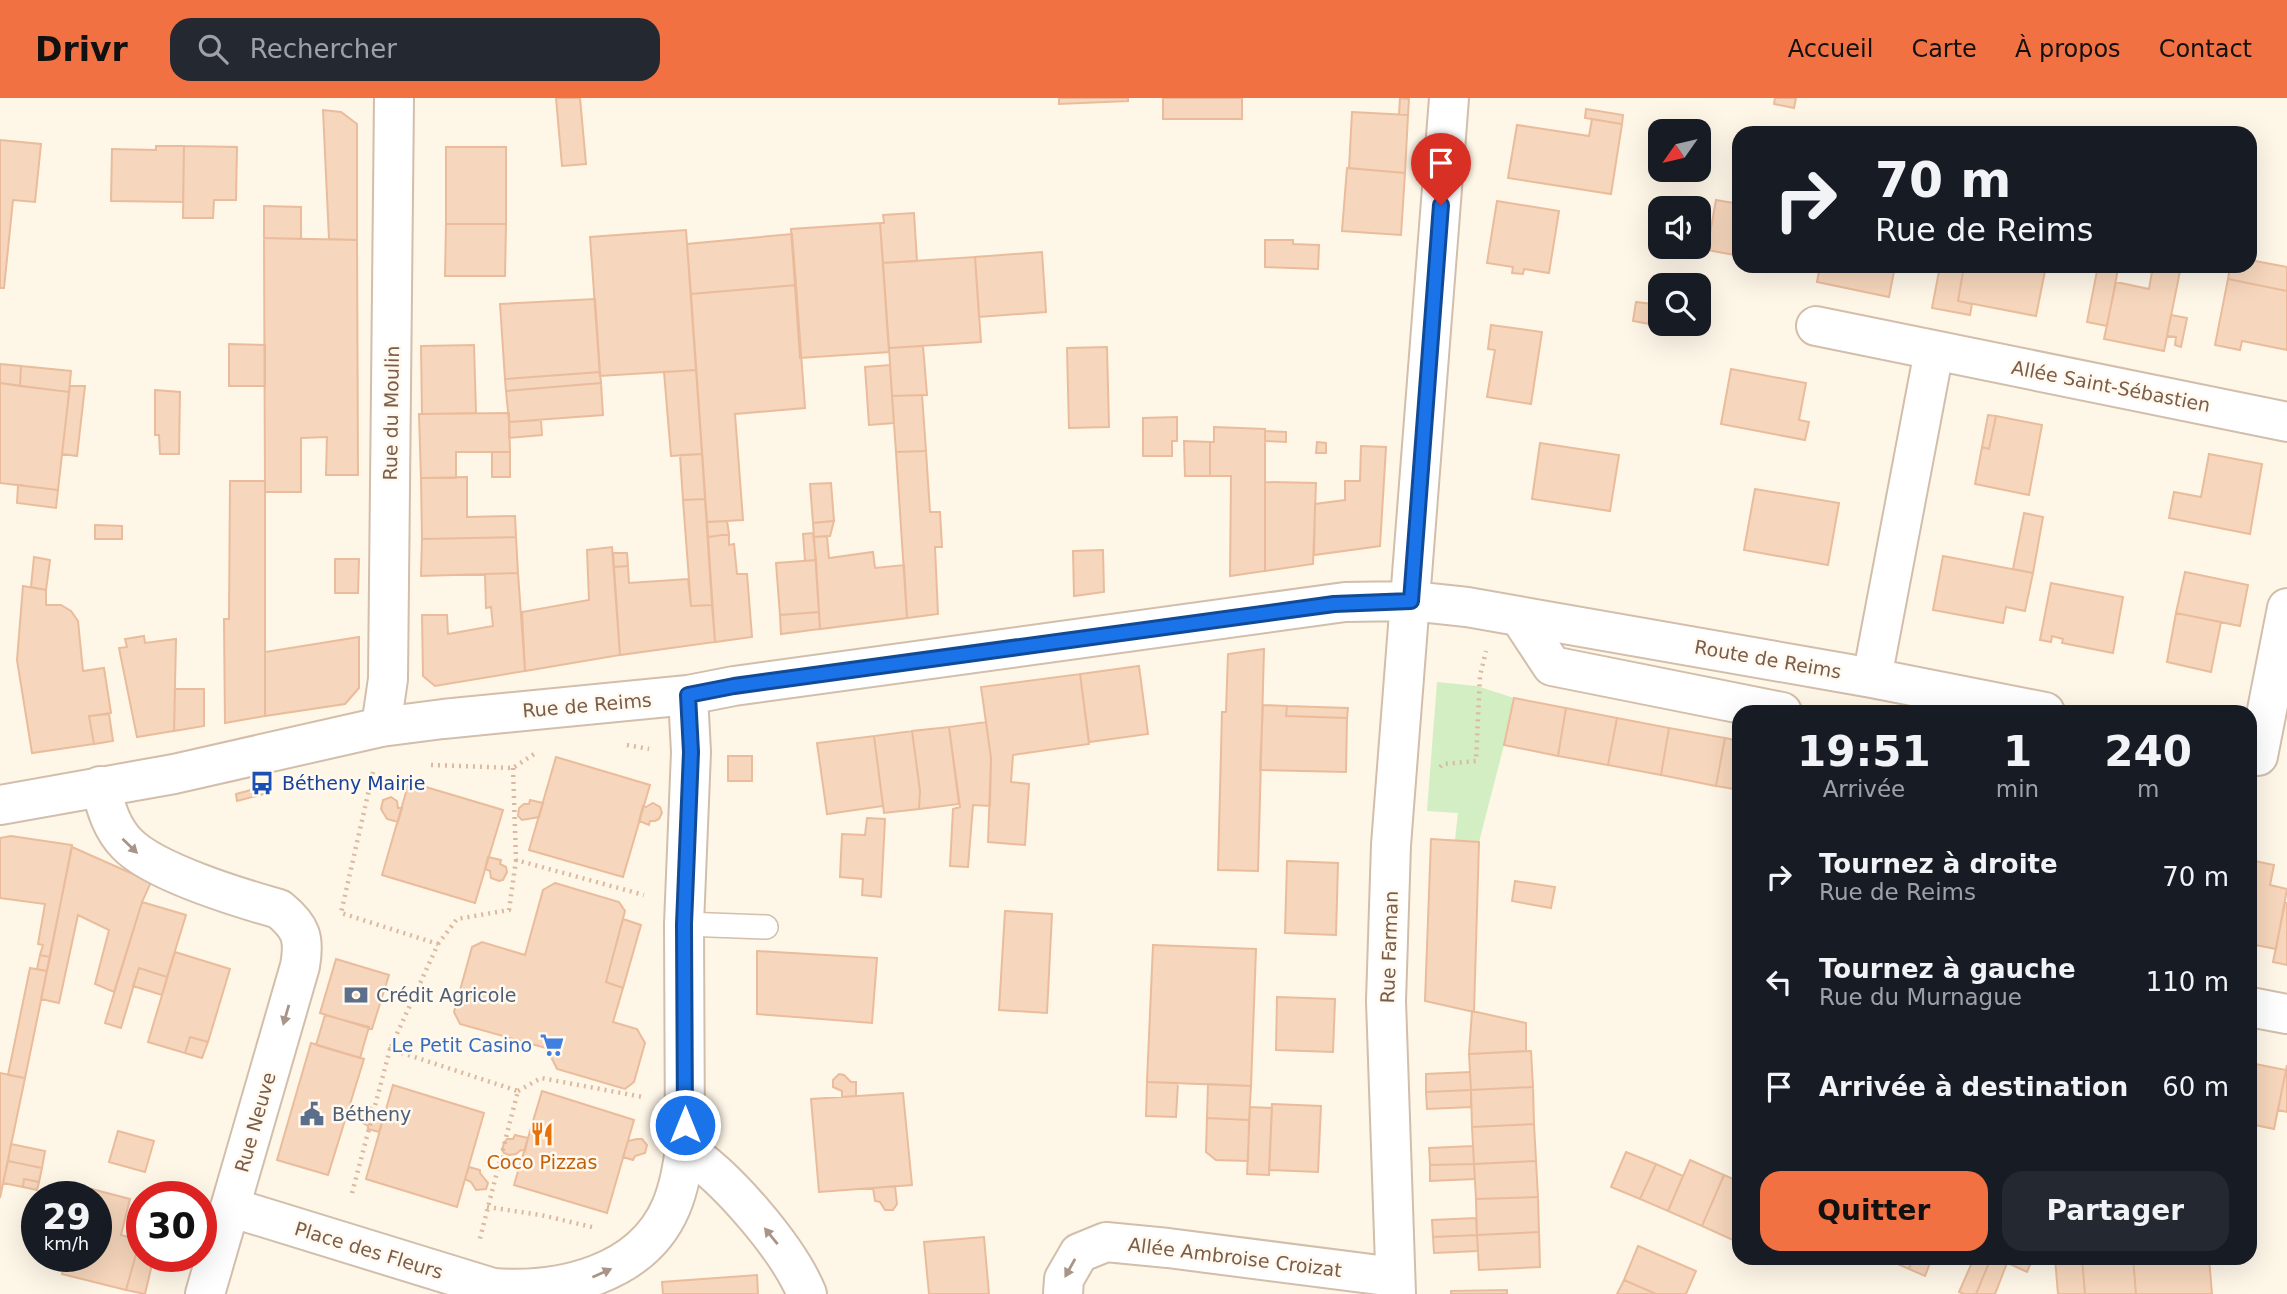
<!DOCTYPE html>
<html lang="fr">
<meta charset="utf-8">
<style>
:root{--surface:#171b24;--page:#242831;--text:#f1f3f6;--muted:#9ea1a6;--accent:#f27142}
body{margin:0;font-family:"DejaVu Sans",sans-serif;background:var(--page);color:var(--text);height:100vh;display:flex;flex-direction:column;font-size:26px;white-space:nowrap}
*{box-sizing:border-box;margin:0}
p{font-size:23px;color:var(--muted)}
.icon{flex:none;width:38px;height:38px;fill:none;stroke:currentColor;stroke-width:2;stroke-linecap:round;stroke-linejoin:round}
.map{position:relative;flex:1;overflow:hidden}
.sheet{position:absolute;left:1732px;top:607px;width:525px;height:560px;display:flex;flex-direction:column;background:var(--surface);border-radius:21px;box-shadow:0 7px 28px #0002}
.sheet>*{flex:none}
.banner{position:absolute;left:1732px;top:28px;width:525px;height:147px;border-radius:21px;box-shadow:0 7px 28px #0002;background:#171b24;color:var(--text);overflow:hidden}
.needle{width:46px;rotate:236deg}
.tools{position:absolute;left:1648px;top:21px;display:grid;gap:14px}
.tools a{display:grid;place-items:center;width:63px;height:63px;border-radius:14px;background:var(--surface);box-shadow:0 7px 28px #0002;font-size:35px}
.speed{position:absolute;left:21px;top:1083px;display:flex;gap:14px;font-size:35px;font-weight:700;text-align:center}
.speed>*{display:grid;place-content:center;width:91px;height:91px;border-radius:50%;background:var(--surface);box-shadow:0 7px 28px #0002;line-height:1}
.speed small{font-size:18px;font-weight:400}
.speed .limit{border:10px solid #d22;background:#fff;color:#111}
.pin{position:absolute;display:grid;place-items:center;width:60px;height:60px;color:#fff;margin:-72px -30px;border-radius:50% 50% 50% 0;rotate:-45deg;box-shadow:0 0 7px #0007}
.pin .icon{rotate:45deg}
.me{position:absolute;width:77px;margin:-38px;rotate:0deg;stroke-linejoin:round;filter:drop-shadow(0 0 5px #0008)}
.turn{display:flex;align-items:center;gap:24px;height:147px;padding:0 28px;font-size:32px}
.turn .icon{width:91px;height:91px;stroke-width:2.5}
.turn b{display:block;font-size:49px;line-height:60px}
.eta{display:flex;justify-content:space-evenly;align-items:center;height:119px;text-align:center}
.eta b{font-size:42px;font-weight:700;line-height:49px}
.cta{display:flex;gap:14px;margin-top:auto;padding:14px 28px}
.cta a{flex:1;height:80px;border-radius:21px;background:var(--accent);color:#111;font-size:28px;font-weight:700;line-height:80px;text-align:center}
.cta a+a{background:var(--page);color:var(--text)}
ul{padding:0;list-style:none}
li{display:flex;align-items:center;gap:21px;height:105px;padding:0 28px}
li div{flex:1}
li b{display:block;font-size:26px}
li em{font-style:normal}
header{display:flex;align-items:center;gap:42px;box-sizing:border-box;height:98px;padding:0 35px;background:var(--accent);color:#111}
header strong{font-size:33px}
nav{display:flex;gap:38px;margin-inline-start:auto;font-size:24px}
.search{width:490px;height:63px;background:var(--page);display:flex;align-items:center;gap:18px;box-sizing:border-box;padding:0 24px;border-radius:21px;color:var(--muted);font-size:26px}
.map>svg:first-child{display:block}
.green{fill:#d3eec3}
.building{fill:#f6d6bc;stroke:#eabc9b;stroke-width:2}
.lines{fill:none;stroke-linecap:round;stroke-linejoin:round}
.service-casing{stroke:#d2beab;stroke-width:26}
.minor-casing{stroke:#d2beab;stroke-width:42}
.path{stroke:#dcb99e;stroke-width:4.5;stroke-dasharray:2 5;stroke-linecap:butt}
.service{stroke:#fff;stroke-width:23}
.minor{stroke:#fff;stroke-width:38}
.oneway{fill:#a99588}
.route-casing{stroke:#114b97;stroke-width:18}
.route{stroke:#1a73e8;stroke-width:12}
.labels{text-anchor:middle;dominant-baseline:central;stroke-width:5;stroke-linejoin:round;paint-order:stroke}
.street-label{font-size:19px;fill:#7b5c48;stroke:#fff9ef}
.transit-label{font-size:19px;fill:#164399;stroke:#fff9ef;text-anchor:start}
.service-label{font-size:19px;fill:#4e5e75;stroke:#fff9ef;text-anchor:start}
.shop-label{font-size:19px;fill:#366cbe;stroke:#fff9ef;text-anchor:end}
.food-label{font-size:19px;fill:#c56008;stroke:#fff9ef}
</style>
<header>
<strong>Drivr</strong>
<div class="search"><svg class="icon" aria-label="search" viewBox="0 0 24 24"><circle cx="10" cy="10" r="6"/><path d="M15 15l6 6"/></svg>Rechercher</div>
<nav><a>Accueil</a><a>Carte</a><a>À propos</a><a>Contact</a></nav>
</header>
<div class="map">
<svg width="2287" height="1196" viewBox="0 0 2287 1196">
<rect width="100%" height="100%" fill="#fef6e7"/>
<path class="green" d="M1437,584L1477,588L1514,600L1504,647L1479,744L1455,742L1458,715L1427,713Z"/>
<path class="building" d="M556,0H580L586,66L562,68Z
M1059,0H1128V3L1059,6Z
M1163,0H1242V21H1163Z
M1400,0L1409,1L1408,17H1399Z
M1775,0H1796L1794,10L1774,6Z
M1586,11L1623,17L1622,26L1585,20Z
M323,12L341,14L357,26V142L329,141Z
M1352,14L1408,17L1405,75L1349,70Z
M1592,21L1622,26L1611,96L1508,80L1517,27L1589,38Z
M0,42L41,46L35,104L13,102L4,190H0Z
M156,48H184L183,104L111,103L112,51L156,52Z
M184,48L237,49L236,102H214L213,120H183Z
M446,49H506V126H446Z
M1347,70L1405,75L1401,137L1342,133Z
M1716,102L1740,106V158L1707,152Z
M1497,103L1559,113L1549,175L1524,171L1523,176L1512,175L1513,169L1487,165Z
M264,108L301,109V141L264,140Z
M914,115L917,163L883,165L880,125H884L883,117Z
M880,125L889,254L800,260L791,131Z
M446,126H506L505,178H445Z
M686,132L696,272L600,278L590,139Z
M792,136L796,187L691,196L687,146Z
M264,140L357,142L358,377H326L327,339L301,340V394H265Z
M1265,142H1293V146L1319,147L1318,171L1265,169Z
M1042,154L1046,214L979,219L975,159Z
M975,159L981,244L889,250L883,165Z
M2250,162L2287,169V193L2228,181L2230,168H2250Z
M1820,168H1895L1889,199L1817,184Z
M1940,168H1964L1958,203L1972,206L1970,217L1932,210Z
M1964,168H2046L2036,218L1958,203Z
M2098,168L2118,171L2107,228L2087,224Z
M2153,168H2181L2164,253L2104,241L2116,184L2149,191Z
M2228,181L2287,193V252L2242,243L2240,252L2215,247Z
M796,187L805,310L735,316L743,422L707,424L691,196Z
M595,201L600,274L505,281L500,206Z
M1636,204L1661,207V226H1667L1666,229L1633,223Z
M2171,217L2187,220L2181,249L2175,247L2176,239L2167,238Z
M1491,227L1542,234L1531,306L1487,299L1495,252L1488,251Z
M229,246L265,247V288H229Z
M474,247L476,315L422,316L421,248Z
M923,248L927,297L892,298L889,250Z
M1107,249L1109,329L1069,330L1067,250Z
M0,266L21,268L20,288L0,285Z
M890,267L894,325L869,327L865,269Z
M21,268L71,273L69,294L20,288Z
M1731,271L1806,285L1799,322L1809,324L1805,342L1721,326Z
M696,272L702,356L671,358L664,274Z
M600,274L601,285L506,293L505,281Z
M0,285L69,294L58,392L0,385Z
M601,285L603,317L509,324L506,293Z
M70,288H85L77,358L62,356Z
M155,292L180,294L179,356H160L159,337H155Z
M922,297L926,353L896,354L892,298Z
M509,315L510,354H456V380H421L419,316Z
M1988,317L1996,318L1989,351L1982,349Z
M1996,318L2042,327L2029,397L1975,386L1982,349L1989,351Z
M1177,319V343H1172V358H1143V320Z
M541,322L542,337L509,340V324Z
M1214,329L1265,331V473L1230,478L1231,378H1210V344H1214Z
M1265,333L1286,334V344L1265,343Z
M1184,343L1210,344V378H1185Z
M1317,344L1326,345V355H1316Z
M1540,345L1619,357L1610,413L1532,401Z
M1361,348L1386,349L1380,448L1314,457L1315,406L1345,402V383H1360Z
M926,353L930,414H940L942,449H935L938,516L907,520L896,354Z
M492,354H510V379H492Z
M702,356L705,401L683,402L680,357Z
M2209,356L2262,366L2250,436L2169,420L2174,394L2201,399Z
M467,379V419L515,418L516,439L422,441L421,380Z
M230,383H265V618L225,625L224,521H229Z
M1265,384L1316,385L1313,466L1265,473Z
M831,385L834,423L813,425L810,386Z
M18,387L58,392L56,410L17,405Z
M1755,391L1839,405L1828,467L1744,452Z
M705,401L712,507L691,508L683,402Z
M2024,415L2043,419L2033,475L2013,471Z
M727,423L729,436L708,439L707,424Z
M834,423L830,438L814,439L813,425Z
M95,427L122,428V441H95Z
M813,435L816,462L805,463L803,436Z
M729,436V447L734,446L737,476H747L752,539L715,544L708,439Z
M827,438L829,460L873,454L875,470L904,467L907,520L820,531L814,439Z
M516,439L518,475L421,478L422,441Z
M612,449L620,557L525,573L522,514L589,502L587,452Z
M1103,452L1104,494L1074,498L1073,453Z
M613,455H627L628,468L614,469Z
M1943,458L2033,475L2025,513L2006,509L2003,525L1933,512Z
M34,459L50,462L46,492L31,489Z
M335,461H359L358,495H335Z
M816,462L819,514L780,517L776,465Z
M628,468L629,485L688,481L691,508L712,507L715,544L620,557L614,469Z
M2185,474L2248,487L2240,528L2176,515Z
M518,475L525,573L435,588L423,578L422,517H447L448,536L493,528L491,509L486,510L485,476Z
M2051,485L2123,499L2113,555L2062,545L2063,541L2052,538L2051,544L2040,542Z
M23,488L46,492V507H61L71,513L78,523L83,573L104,570L111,615L89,618L94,646L32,655L17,562Z
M819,514L820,531L781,536L780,517Z
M2176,515L2221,524L2211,574L2167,564Z
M144,538L145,545L176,541L174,633L137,639L119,550L127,549L125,541Z
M359,539V590L345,606L265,618V554Z
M1264,551L1258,773L1218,772L1222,614H1226L1228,556Z
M1139,568L1148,636L1089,644L1080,576Z
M1080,576L1089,646L1013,657L1011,684L1029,686L1025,747L988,744L991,660L981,589Z
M175,591H204V628L174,633Z
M1514,600L1566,610L1558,658L1504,647Z
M1263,607L1287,608L1286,618L1347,620L1346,674L1260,672Z
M1287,608L1348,610L1347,620L1286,618Z
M1566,610L1617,620L1608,667L1558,658Z
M109,616L113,643L94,646L89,618Z
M1617,620L1669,630L1661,677L1608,667Z
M986,624L991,660L990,708L973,707L968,769L950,768L953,711L960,709L949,629Z
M949,629L959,706L919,711L920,693L912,633Z
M1669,630L1725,640L1716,688L1661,677Z
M912,633L920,693L919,711L884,715L874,638Z
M874,638L883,708L827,716L817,645Z
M1725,640L1740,643V692L1716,688Z
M728,658H752V683H728Z
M556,659L650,687L623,779L529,752Z
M409,684L503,712L475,805L382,777Z
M262,689L264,696L237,703L236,696Z
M391,699L397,703L398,710H402L398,724L387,721L381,711L383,702Z
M530,702L543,705L539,719L522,722L518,718L519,710L524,706H529Z
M653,705L660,709L662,715L659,721L655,723H650L649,727L639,723L643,708L646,709Z
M867,720L885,721L881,799L862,797L863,781L840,779L842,736L865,737Z
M11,738L72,747L50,859L40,857L43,847L38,846L45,806L0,800V740Z
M1431,741L1479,744L1474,914L1425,903Z
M72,749L151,784L142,804L114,894L95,886L109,832L78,817L59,905L41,901Z
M488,759L501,762L500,766L506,769L507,774L503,782L499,783L491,780L490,773L485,771Z
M2250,762L2274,767L2270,787L2287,791L2276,851L2250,846Z
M1287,763L1338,765L1336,837L1285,835Z
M1515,783L1555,789L1551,810L1512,803Z
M555,785L619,804L625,813L606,884L623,890L613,924L637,931L645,945L634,984L625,991L557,971L551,959L553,952L460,926L454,914L472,849L482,844L525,857L543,792Z
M142,804L186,817L167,879L139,870L121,930L105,925Z
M2285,805H2287V867L2273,864Z
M1005,813L1052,816L1047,915L999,912Z
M623,821L641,827L623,890L606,884Z
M1153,847L1256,851L1251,988L1147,984Z
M757,853L877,860L872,925L757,916Z
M175,854L230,871L208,944L190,939L185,955L148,944Z
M40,857L50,859L47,873L37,871Z
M336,861L389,877L372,931L320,915Z
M30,870L47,873L25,980L8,977Z
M139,870L167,879L162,897L133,888Z
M1277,899L1335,901L1333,954L1276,952Z
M1472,913L1526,925V953L1469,956Z
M325,917L369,929L360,960L316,947Z
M190,939L208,944L202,960L185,955Z
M311,945L364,961L328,1077L277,1062Z
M1531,953L1533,989L1471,992L1469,956Z
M2250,965L2286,972L2274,1031L2255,1027L2251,1045Z
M2287,967V1014L2278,1012Z
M1470,974L1471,992L1426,994V976Z
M0,975L25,980L0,1100Z
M839,976L844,977L851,984H856V998L842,999V993L833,989V982Z
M1147,984L1178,985L1176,1019L1146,1018Z
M1208,986L1251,988L1249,1022L1207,1020Z
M393,987L484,1015L457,1109L366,1081Z
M1533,989L1534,1026L1472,1029L1471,992Z
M1471,992V1009L1427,1011L1426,994Z
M542,993L634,1022L607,1115L514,1087Z
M903,995L912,1087L819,1094L811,1001Z
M1272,1006L1321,1008L1318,1074L1269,1072Z
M370,1009L375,1012L379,1019L383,1020L379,1034L368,1031V1028L363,1025L361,1015Z
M1250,1009L1272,1010L1269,1077L1247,1076Z
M1207,1020L1249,1022L1248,1063L1216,1062L1206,1054Z
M1534,1026L1536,1063L1474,1066L1472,1029Z
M118,1033L154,1043L145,1074L109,1064Z
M515,1037L528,1040L525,1053L521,1052L516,1056L509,1057L504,1055L502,1052L504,1045L507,1041H513Z
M637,1041H642L647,1047L645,1055L635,1058L633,1062L623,1059L628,1043Z
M11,1046L45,1053L42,1070L8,1063Z
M1473,1048L1474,1066L1430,1067L1429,1050Z
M1626,1054L1656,1066L1640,1101L1611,1089Z
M1690,1062L1724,1077L1702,1128L1668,1113Z
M8,1063L42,1070L39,1084L24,1081L23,1089L3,1085Z
M1536,1063L1538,1099L1476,1101L1474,1066Z
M1474,1066L1475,1081L1430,1083V1067Z
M1656,1066L1683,1078L1668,1113L1640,1101Z
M469,1069L480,1072V1075L488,1085L486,1091L476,1092L471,1084L465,1081Z
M1724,1077L1740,1084V1132L1735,1143L1702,1128Z
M24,1081L39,1084L37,1092L23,1089Z
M895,1088L897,1106L893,1112H885L880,1104L875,1103L873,1090Z
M84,1089L130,1101L121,1137L140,1142L126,1192L62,1176L67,1158H96V1099H82Z
M1538,1099L1539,1134L1477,1137L1476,1101Z
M1476,1120L1477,1137L1433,1139L1432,1122Z
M1539,1134L1540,1169L1479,1172L1477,1137Z
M1477,1137L1478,1153L1434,1155L1433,1139Z
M984,1139L989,1196H929L924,1144Z
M140,1142H142V1158H154L145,1196L126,1192Z
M1638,1148L1696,1173L1686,1196H1656L1624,1182Z
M1896,1160H1913L1909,1171L1895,1165Z
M1913,1160H1932L1925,1178L1909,1171Z
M1974,1160H1991L1976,1196H1964L1959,1194Z
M1991,1160L2007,1165L1995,1196H1976Z
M1997,1160H2033L2027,1174Z
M2055,1160H2082L2085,1196H2058Z
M2082,1160H2133L2136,1196H2085Z
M2133,1160H2209L2212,1196H2136Z
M757,1177L758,1196H663L662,1184Z
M1624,1182L1656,1196H1617Z
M1507,1192V1196H1451V1193Z"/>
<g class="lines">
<g class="service-casing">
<path id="service" d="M684,826L766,829"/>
</g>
<g class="minor-casing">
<path id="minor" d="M1816,228L2287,324
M1519,518L1552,568L1782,614
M1872,580L1934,253
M381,629L388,581L394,0
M2258,658L2287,510
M100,688C106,709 111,730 127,746C154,774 240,800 279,811C301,829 305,840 300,868L205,1196
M0,707L174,676L381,629L443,621L688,597L734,588L1345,504L1411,503L1467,509L1872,580L2045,614
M2250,909L2287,916
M685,1052C727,1079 788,1150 807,1196
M230,1109L493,1190C560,1195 642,1177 671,1109C679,1090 682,1071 685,1052L684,826L691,654L688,597
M1063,1196L1064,1181L1079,1155L1106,1144L1168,1150L1395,1179
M1396,1196L1386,903L1391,747L1449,0"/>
</g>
<path class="path" d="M627,647L649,651
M431,667L513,670L537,654
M1440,669L1443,666L1476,663L1480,578L1486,553
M513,670L516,762L644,797
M373,674L341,815L438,846L390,951
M438,846L457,821L509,812L516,762
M518,993L541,980L643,999
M352,1095L390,951L518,993L479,1144
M487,1109L541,1117L596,1130"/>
<use href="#service" class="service"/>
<use href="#minor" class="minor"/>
</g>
<defs><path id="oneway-solid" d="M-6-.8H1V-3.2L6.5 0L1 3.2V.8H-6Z" transform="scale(1.75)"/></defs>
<g class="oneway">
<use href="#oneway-solid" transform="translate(130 748) rotate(44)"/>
<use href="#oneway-solid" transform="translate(286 917) rotate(106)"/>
<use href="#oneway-solid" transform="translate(771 1138) rotate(-129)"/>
<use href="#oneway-solid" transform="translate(1070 1170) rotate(119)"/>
<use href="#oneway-solid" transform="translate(602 1175) rotate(-24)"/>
</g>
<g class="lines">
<g class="route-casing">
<path id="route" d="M685,1027L684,826L691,654L688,597L734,588L1334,506L1411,503L1441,107"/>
</g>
<use href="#route" class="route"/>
</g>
<defs>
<g id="bus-bare" transform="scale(1.89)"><path d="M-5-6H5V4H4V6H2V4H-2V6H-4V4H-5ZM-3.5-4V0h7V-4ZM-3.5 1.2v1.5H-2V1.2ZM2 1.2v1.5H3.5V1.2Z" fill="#1a4fb4" stroke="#fff9ef" stroke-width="2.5" paint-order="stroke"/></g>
<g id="bank-bare" transform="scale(1.89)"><path d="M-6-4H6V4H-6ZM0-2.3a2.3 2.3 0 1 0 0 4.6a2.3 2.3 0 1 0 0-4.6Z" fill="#5c6f8a" stroke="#fff9ef" stroke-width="2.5" paint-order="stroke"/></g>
<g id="supermarket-bare" transform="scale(1.89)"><path d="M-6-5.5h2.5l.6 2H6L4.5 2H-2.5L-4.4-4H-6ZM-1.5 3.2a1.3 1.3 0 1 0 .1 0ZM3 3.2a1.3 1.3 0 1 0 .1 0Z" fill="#3f7fe0" stroke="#fff9ef" stroke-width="2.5" paint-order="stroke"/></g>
<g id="civic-bare" transform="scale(1.89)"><path d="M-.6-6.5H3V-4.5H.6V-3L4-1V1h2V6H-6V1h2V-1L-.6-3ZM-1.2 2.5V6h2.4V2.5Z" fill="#5c6f8a" stroke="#fff9ef" stroke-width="2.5" paint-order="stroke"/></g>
<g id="restaurant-bare" transform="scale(1.89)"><path d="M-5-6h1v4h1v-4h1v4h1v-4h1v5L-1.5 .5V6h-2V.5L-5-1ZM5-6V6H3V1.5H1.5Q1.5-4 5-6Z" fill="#e8710a" stroke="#fff9ef" stroke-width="2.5" paint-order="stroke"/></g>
</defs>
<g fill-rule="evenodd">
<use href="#bus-bare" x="262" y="685"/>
<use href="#bank-bare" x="356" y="897"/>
<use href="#supermarket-bare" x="552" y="947"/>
<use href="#civic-bare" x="312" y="1016"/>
<use href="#restaurant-bare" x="542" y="1036"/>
</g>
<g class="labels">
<g class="street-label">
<text transform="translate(2111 288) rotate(11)">Allée Saint-Sébastien</text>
<text transform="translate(391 315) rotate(-89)">Rue du Moulin</text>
<text transform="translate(1768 561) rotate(10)">Route de Reims</text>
<text transform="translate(587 607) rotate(-5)">Rue de Reims</text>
<text transform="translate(1389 849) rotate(-88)">Rue Farman</text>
<text transform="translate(255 1024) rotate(-74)">Rue Neuve</text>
<text transform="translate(369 1152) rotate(17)">Place des Fleurs</text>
<text transform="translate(1235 1159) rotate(7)">Allée Ambroise Croizat</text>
</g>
<g class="transit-label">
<text x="282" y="685">Bétheny Mairie</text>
</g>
<g class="service-label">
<text x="376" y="897">Crédit Agricole</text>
<text x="332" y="1016">Bétheny</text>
</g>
<g class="shop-label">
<text x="532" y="947">Le Petit Casino</text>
</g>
<g class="food-label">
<text x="542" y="1064">Coco Pizzas</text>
</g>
</g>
</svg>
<div class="tools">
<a><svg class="needle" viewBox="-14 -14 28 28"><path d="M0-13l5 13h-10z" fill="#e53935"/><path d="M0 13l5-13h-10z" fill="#9ea1a6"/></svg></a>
<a><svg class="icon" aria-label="sound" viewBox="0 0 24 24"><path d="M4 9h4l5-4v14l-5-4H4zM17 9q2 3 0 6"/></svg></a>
<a><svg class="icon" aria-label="search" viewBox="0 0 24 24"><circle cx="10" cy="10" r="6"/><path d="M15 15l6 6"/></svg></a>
</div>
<div class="speed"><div>29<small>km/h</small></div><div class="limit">30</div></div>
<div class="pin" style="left:1441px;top:107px;background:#d93025"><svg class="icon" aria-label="arrive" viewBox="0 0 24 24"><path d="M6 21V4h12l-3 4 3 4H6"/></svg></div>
<svg class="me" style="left:685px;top:1027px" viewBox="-20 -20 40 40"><circle r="17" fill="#1a73e8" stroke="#fff" stroke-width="3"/><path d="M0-11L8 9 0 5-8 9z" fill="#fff"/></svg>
<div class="banner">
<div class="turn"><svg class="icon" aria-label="right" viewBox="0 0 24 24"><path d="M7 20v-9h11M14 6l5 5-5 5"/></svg><div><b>70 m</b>Rue de Reims</div></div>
</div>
<section class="sheet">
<div class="eta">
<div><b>19:51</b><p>Arrivée</p></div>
<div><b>1</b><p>min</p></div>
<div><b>240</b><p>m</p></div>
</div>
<ul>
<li><svg class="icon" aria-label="right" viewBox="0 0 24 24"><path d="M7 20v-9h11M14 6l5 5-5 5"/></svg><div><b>Tournez à droite</b><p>Rue de Reims</p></div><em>70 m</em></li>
<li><svg class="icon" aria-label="left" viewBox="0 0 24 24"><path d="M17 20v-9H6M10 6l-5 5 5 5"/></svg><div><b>Tournez à gauche</b><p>Rue du Murnague</p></div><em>110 m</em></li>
<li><svg class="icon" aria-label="arrive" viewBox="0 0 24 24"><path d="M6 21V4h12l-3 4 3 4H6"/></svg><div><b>Arrivée à destination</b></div><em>60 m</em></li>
</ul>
<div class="cta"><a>Quitter</a><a>Partager</a></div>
</section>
</div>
